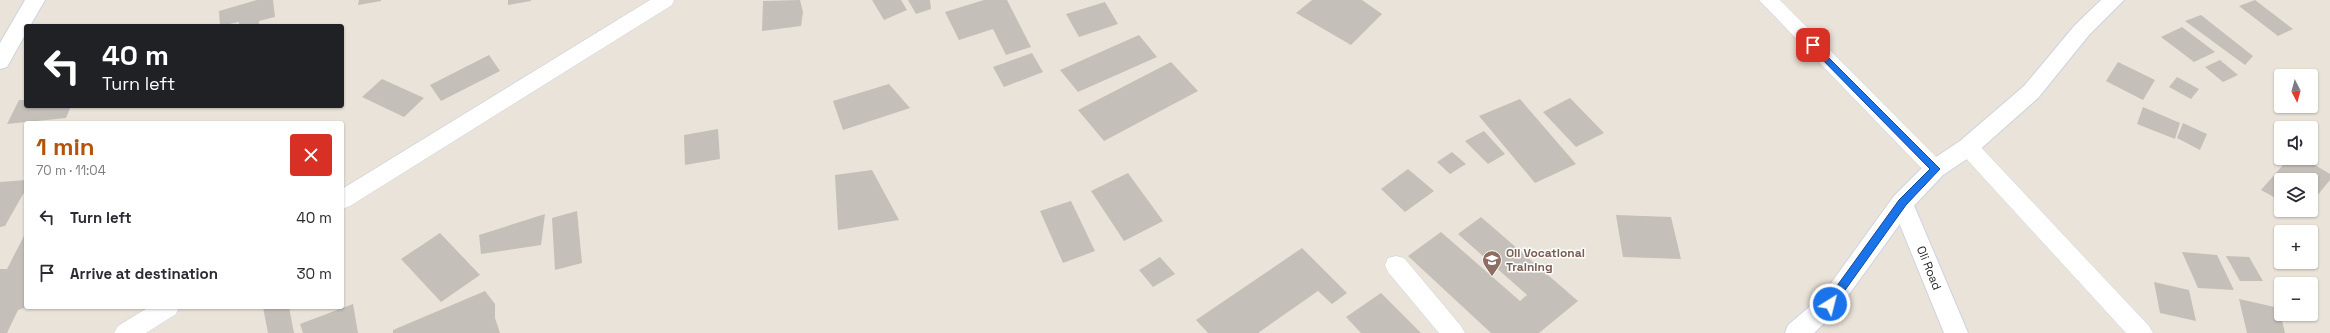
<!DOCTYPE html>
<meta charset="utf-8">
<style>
:root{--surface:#fff;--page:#f7f7f7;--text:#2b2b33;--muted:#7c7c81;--accent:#b45309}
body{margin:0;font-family:"Space Grotesk",sans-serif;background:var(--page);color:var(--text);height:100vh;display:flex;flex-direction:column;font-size:15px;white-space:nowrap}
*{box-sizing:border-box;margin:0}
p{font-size:13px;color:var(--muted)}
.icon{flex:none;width:22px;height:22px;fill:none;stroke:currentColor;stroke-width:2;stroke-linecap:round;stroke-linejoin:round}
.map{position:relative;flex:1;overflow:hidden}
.sheet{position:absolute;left:24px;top:121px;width:320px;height:188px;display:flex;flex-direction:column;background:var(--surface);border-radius:4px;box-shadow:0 1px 3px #0004}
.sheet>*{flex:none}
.banner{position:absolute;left:24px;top:24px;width:320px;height:84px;border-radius:4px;box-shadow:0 1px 3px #0004;background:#202124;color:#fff;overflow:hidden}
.needle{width:26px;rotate:174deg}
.buttons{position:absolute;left:2274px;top:69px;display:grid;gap:8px}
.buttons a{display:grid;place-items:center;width:44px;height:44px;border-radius:4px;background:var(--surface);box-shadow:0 1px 3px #0004;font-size:20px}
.pin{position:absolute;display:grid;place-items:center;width:34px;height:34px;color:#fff;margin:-17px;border-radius:8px;box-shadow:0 2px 6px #0006}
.me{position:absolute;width:44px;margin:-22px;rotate:36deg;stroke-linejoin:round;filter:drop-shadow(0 0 3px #0008)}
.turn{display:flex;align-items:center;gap:14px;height:84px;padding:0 12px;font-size:18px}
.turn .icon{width:52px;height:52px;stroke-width:2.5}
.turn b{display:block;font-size:28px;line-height:34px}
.round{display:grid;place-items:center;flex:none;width:42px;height:42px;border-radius:4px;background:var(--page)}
.headline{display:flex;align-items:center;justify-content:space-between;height:68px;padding:0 12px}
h1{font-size:24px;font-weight:600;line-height:30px;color:var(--accent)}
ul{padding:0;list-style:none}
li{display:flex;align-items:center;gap:12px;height:56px;padding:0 12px}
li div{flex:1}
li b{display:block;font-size:15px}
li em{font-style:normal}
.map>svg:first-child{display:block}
.building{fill:#c5bfb9}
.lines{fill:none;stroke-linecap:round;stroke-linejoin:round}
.service-casing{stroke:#cfd2e0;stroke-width:1}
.minor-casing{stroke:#cfd2e0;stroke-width:2}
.tertiary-casing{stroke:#cfd2e0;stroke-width:2}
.service{fill:#fff;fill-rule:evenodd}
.minor{fill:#fff;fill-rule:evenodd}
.tertiary{fill:#fff;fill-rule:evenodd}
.route{fill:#1a73e8;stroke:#114b97}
.labels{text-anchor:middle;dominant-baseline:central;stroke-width:3;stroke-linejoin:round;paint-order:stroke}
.education-label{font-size:12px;font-weight:bold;fill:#785e54;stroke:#fff;text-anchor:start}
.street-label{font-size:12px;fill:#272727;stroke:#fff}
</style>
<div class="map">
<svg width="2330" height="333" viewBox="0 0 2330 333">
<rect width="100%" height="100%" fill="#eae3d9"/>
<path class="building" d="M257,0H273L275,17L259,21V26H239V22L220,26L219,11Z
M359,0H381V1L358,5Z
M508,0H531V1L508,5Z
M800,0L803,12L801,26L762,31L763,1Z
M872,0H901L907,10L884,20Z
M908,0H930L931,9L916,14Z
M984,0H1007L1031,47L1006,55L993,29L959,40L945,12Z
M1312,0H1362L1382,14L1351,45L1296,13Z
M2255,0L2293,29L2278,36L2239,6Z
M1105,2L1118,24L1079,37L1066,14Z
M2201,15L2253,56L2245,65L2185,21Z
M2182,27L2215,52L2194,62L2161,37Z
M1139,35L1157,57L1078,92L1060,70Z
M1032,53L1043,72L1004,87L993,67Z
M489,55L500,71L441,101L430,85Z
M2220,60L2238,75L2223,82L2205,67Z
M1171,62L1198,91L1104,141L1078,110Z
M2118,62L2155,80L2143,100L2106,81Z
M2177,77L2199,89L2191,99L2169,87Z
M382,79L424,98L404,117L362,97Z
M889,84L910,108L843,130L833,101Z
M1570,98L1604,133L1576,147L1543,112Z
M1520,99L1576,164L1535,183L1479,116Z
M19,100H26V106H71L66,118L7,124Z
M2143,107L2180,123L2175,139L2137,124Z
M2183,123L2207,134L2200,150L2177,138Z
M718,129L720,159L685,165L684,135Z
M1484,131L1505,154L1488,164L1465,141Z
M1452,152L1466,164L1450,174L1437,162Z
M2289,158H2303L2330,174V180L2311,203V180H2281V201L2261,190Z
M1408,169L1434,191L1405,212L1381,189Z
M872,170L899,220L838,230L835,175Z
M1128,173L1163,221L1124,241L1091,191Z
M26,180V189L5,226L0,227V182Z
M1071,201L1095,251L1063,263L1040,211Z
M577,211L582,263L555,270L552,218Z
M545,214L541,245L481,254L479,235Z
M1616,215L1671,217L1681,259L1623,257Z
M1481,217L1578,301L1539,333H1491L1408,256L1441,232L1520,301L1527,295L1458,234Z
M26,232L27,307L18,310L7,333H0V269H7Z
M440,233L480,275L441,302L401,259Z
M1302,248L1347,293L1332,304L1318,291L1258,333H1208L1196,320Z
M2182,252L2217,255L2234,290L2198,288Z
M2226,256L2249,257L2263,281H2240Z
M1160,257L1175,274L1153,287L1139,270Z
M2154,282L2189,290L2196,321L2160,313Z
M485,291L495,304V318L500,333H393V330Z
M1381,293L1421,333H1361L1346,317Z
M2239,299L2279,308L2285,333H2247Z
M353,304L358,333H303L300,324Z
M263,307H289L294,333H268Z"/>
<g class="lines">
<g class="service-casing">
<path id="service" d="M650,0H674L672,5L350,206L342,209V189Z
M1759,0H1780L1942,163L1946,169L1942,175L1935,178L1928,175Z
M1968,139L1975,141L2149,326L2153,333H2126L1961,153L1958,147L1961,141Z
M1396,256L1404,258L1461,326L1465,333H1439L1388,272L1385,265L1388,258Z
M149,307H179L176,314L146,333H114L118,326Z"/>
</g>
<g class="minor-casing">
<path id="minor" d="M25,0H45L30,26H26V33L7,67L0,69V43Z
M1902,194L1910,196L1913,203L1968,333H1944L1891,203L1894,196Z"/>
</g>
<g class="tertiary-casing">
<path id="tertiary" d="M2101,0H2124L2089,35L2038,98L1976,153L1943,175L1910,210L1837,311L1814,333H1785L1788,325L1821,297L1894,196L1927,163L1960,141L2024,86L2075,25Z"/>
</g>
<use href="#service" class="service"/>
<use href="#minor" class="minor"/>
<use href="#tertiary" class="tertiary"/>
</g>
<path class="route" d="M1813,42L1940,169L1906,205L1833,307L1830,308L1825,304L1826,301L1899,200L1930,169L1810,47L1809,45Z"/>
<defs>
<g id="school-pin" transform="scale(1)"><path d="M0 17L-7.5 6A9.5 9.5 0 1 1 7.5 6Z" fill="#8d6e63" stroke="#fff"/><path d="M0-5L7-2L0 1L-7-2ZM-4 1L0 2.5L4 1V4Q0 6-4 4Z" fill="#fff"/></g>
</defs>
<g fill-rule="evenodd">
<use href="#school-pin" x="1492" y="260"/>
</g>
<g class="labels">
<g class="education-label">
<text x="1506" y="253">Oli Vocational<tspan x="1506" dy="14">Training</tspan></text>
</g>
<g class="street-label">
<text transform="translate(1929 268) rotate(68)">Oli Road</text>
</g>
</g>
</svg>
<div class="buttons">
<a><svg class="needle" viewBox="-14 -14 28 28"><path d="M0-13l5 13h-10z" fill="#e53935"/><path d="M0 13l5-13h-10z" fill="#7c7c81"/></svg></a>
<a><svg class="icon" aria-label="sound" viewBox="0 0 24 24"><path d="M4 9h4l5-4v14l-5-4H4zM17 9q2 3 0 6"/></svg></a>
<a><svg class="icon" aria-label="layers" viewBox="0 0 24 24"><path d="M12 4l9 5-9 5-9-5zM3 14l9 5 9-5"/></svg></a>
<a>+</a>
<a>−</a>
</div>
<div class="pin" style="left:1813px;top:45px;background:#d93025"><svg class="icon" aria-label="arrive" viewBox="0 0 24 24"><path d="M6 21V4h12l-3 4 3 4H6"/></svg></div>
<svg class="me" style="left:1830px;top:304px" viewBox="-20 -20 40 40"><circle r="17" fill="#1a73e8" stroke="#fff" stroke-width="3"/><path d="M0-11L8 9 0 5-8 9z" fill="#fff"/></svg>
<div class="banner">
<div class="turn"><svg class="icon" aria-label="left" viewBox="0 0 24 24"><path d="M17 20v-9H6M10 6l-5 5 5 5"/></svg><div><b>40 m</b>Turn left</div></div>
</div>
<section class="sheet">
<div class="headline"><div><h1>1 min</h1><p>70 m · 11:04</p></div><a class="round" style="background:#d93025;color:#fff"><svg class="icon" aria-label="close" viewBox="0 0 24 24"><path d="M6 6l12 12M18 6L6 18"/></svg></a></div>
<ul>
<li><svg class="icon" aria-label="left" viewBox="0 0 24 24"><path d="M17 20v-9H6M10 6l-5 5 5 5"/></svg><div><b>Turn left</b></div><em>40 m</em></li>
<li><svg class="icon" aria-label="arrive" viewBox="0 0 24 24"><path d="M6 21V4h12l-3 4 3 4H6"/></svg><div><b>Arrive at destination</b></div><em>30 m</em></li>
</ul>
</section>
</div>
